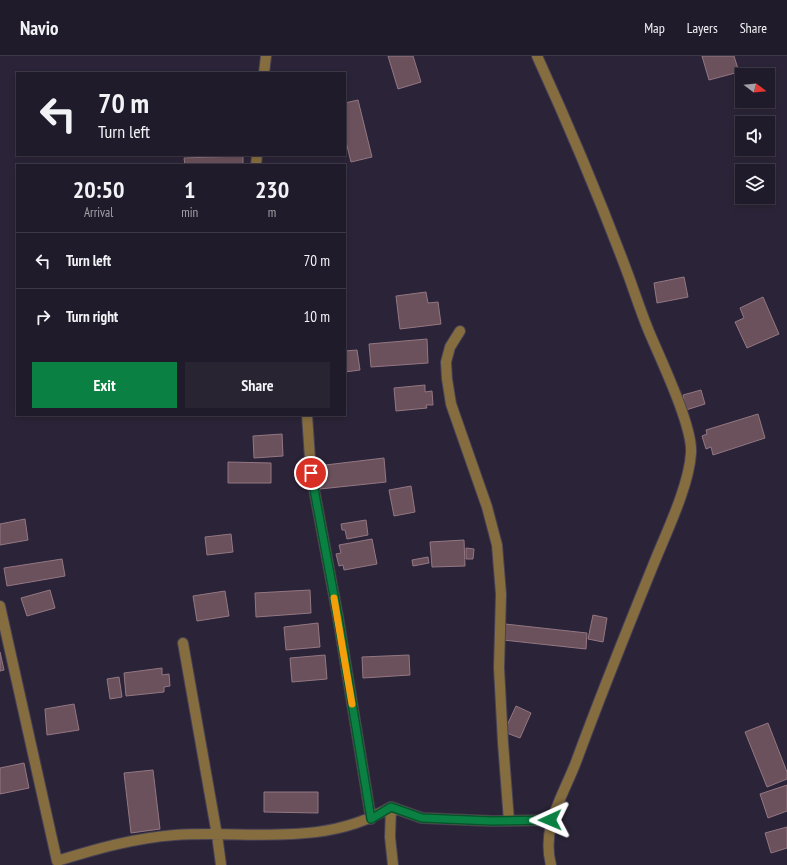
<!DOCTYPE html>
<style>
:root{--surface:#201b2a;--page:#282432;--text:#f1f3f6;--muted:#a2a1a8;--line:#3d3947;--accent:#0b8043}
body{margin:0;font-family:"PT Sans Narrow",sans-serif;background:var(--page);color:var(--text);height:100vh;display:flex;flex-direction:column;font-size:15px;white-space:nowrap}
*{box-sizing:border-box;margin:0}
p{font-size:13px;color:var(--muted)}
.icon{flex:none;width:22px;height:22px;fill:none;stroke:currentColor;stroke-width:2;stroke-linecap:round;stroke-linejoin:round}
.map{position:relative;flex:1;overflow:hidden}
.sheet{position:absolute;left:16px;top:108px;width:330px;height:252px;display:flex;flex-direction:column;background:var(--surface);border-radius:0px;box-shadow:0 2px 6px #0003,0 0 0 1px var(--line)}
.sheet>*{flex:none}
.hud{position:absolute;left:16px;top:16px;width:330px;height:84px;border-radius:0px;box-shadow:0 2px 6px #0003,0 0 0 1px var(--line);background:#201b2a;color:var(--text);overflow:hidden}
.needle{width:26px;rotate:106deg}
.controls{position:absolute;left:735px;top:12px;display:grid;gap:8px}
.controls a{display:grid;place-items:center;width:40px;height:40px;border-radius:0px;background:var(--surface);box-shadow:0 2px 6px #0003,0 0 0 1px var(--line);font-size:20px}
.pin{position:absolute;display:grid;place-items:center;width:34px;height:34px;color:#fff;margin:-17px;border:2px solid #fff;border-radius:50%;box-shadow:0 1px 4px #0007}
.me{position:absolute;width:44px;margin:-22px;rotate:269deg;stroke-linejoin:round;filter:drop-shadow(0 0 3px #0008)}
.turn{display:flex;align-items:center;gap:14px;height:84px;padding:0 16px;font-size:18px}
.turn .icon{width:52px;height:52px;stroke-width:2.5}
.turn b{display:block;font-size:28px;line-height:34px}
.eta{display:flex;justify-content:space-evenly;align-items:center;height:68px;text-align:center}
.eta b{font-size:24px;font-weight:700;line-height:28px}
.cta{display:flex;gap:8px;margin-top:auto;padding:8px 16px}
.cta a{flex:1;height:46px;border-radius:0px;background:var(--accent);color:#fff;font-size:16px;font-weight:700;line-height:46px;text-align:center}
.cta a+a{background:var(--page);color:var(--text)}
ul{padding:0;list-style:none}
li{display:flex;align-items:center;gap:12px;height:56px;padding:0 16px;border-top:1px solid var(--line)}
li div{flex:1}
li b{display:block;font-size:15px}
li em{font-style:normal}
header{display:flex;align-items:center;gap:24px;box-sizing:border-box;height:56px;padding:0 20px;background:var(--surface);border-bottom:1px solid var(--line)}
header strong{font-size:19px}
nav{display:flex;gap:22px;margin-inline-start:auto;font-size:14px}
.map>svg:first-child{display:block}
.building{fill:#6b515c;stroke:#937783}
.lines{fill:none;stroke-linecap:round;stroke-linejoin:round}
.minor-casing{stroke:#474154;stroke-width:12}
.minor{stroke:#866d40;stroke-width:10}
.route-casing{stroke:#07532c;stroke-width:10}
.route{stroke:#0b8043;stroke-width:7}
.slow{stroke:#f59e0b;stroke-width:7}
</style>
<header>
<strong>Navio</strong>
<nav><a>Map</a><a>Layers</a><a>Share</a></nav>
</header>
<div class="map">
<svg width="787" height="809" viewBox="0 0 787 809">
<rect width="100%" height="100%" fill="#2b2438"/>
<path class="building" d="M388,0H413L421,26L398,33Z
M702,0H734L739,16L709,24Z
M358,44L372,101L351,106L345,82V47Z
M243,100V109H185L184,102Z
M684,221L688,241L657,247L654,227Z
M426,236L428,247L438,246L441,268L400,273L396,240Z
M763,241L779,278L747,292L735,266L744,262L740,252Z
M427,283L428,307L371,311L369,288Z
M357,294L360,314L345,316V295Z
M425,329V336L432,335L433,349H426L427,352L396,355L394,332Z
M701,334L705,348L686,354L683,339Z
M758,358L765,382L713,399L711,391L706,393L702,380L707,378L706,374Z
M282,378L283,400L254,402L253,380Z
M384,402L386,426L320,433L317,410Z
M228,406L271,407V427H228Z
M411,430L415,456L394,460L389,434Z
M25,463L28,484L0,489V468Z
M366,464L368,479L347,483L345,474H342L341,468Z
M231,478L233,496L207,499L205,481Z
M372,483L377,508L344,514L343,509L339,510L336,498L341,497L339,489Z
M464,484L465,510L432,511L430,486Z
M466,492L474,493L473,503H466Z
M428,501L429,507L413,510L412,504Z
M62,503L65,520L7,530L4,512Z
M50,534L55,552L27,560L21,542Z
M310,534L311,557L256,561L255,537Z
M225,535L229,560L197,565L193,540Z
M593,559L607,562L603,586L588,583Z
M318,567L320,591L286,594L284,571Z
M505,568L587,577L586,593L503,584Z
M0,596L4,614L0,615Z
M325,599L327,623L292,626L290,602Z
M409,599L410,619L363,622L362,601Z
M162,612V619L169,618L170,630L164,631V636L126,640L124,617Z
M119,621L122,641L110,643L107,623Z
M74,648L79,674L47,679L45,653Z
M516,650L531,657L520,682L504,676Z
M768,667L787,716V723L767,731L745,676Z
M24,707L29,732L0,738V712Z
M153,714L160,773L131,777L124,717Z
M787,729V755L768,762L760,738Z
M264,736H318V757L264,756Z
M787,771V792L771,797L765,777Z"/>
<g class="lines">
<g class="minor-casing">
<path id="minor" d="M537,0C569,70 599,141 626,213C634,234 641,257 650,278C661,304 693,371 691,397C689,431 665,479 652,512C626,576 600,641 576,706C563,740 541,771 551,809
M264,17L266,0
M256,109L257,99
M460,275L450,291L446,306L447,323L451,348L487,451L497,489L501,538L499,612L503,687L509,765
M307,359L311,417L338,561L371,763
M0,550L57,805C96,793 134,782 175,779C250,774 323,792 391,751L422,762L492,765L550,764
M183,587L217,779L221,809
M391,751L390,781L393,809"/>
</g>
<use href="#minor" class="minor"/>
</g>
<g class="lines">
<g class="route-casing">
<path id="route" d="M311,417L338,561L371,763L391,751L422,762L492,765L550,764"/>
</g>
<use href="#route" class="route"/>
<path class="slow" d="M334,542L352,648"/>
</g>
</svg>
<div class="controls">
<a><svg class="needle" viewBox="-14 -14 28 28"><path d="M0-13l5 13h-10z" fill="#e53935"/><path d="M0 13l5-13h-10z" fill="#a2a1a8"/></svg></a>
<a><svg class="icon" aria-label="sound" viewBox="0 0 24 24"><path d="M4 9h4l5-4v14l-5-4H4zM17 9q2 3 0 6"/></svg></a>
<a><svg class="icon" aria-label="layers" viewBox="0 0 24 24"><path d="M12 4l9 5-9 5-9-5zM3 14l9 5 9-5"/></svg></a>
</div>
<div class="pin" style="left:311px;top:417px;background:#d93025"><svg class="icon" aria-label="arrive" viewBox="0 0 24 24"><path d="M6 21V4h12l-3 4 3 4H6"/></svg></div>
<svg class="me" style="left:550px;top:764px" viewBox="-20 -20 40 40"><path d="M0-17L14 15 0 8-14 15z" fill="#0b8043" stroke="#fff" stroke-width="4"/></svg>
<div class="hud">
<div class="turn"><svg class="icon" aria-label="left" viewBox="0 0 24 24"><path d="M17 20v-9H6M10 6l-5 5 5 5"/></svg><div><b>70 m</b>Turn left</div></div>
</div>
<section class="sheet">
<div class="eta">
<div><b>20:50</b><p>Arrival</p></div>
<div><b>1</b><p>min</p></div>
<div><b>230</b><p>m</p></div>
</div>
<ul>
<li><svg class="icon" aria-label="left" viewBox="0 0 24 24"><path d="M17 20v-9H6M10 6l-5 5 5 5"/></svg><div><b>Turn left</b></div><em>70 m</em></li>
<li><svg class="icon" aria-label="right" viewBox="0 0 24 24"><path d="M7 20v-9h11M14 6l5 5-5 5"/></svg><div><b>Turn right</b></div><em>10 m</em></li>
</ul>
<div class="cta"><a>Exit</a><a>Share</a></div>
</section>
</div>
